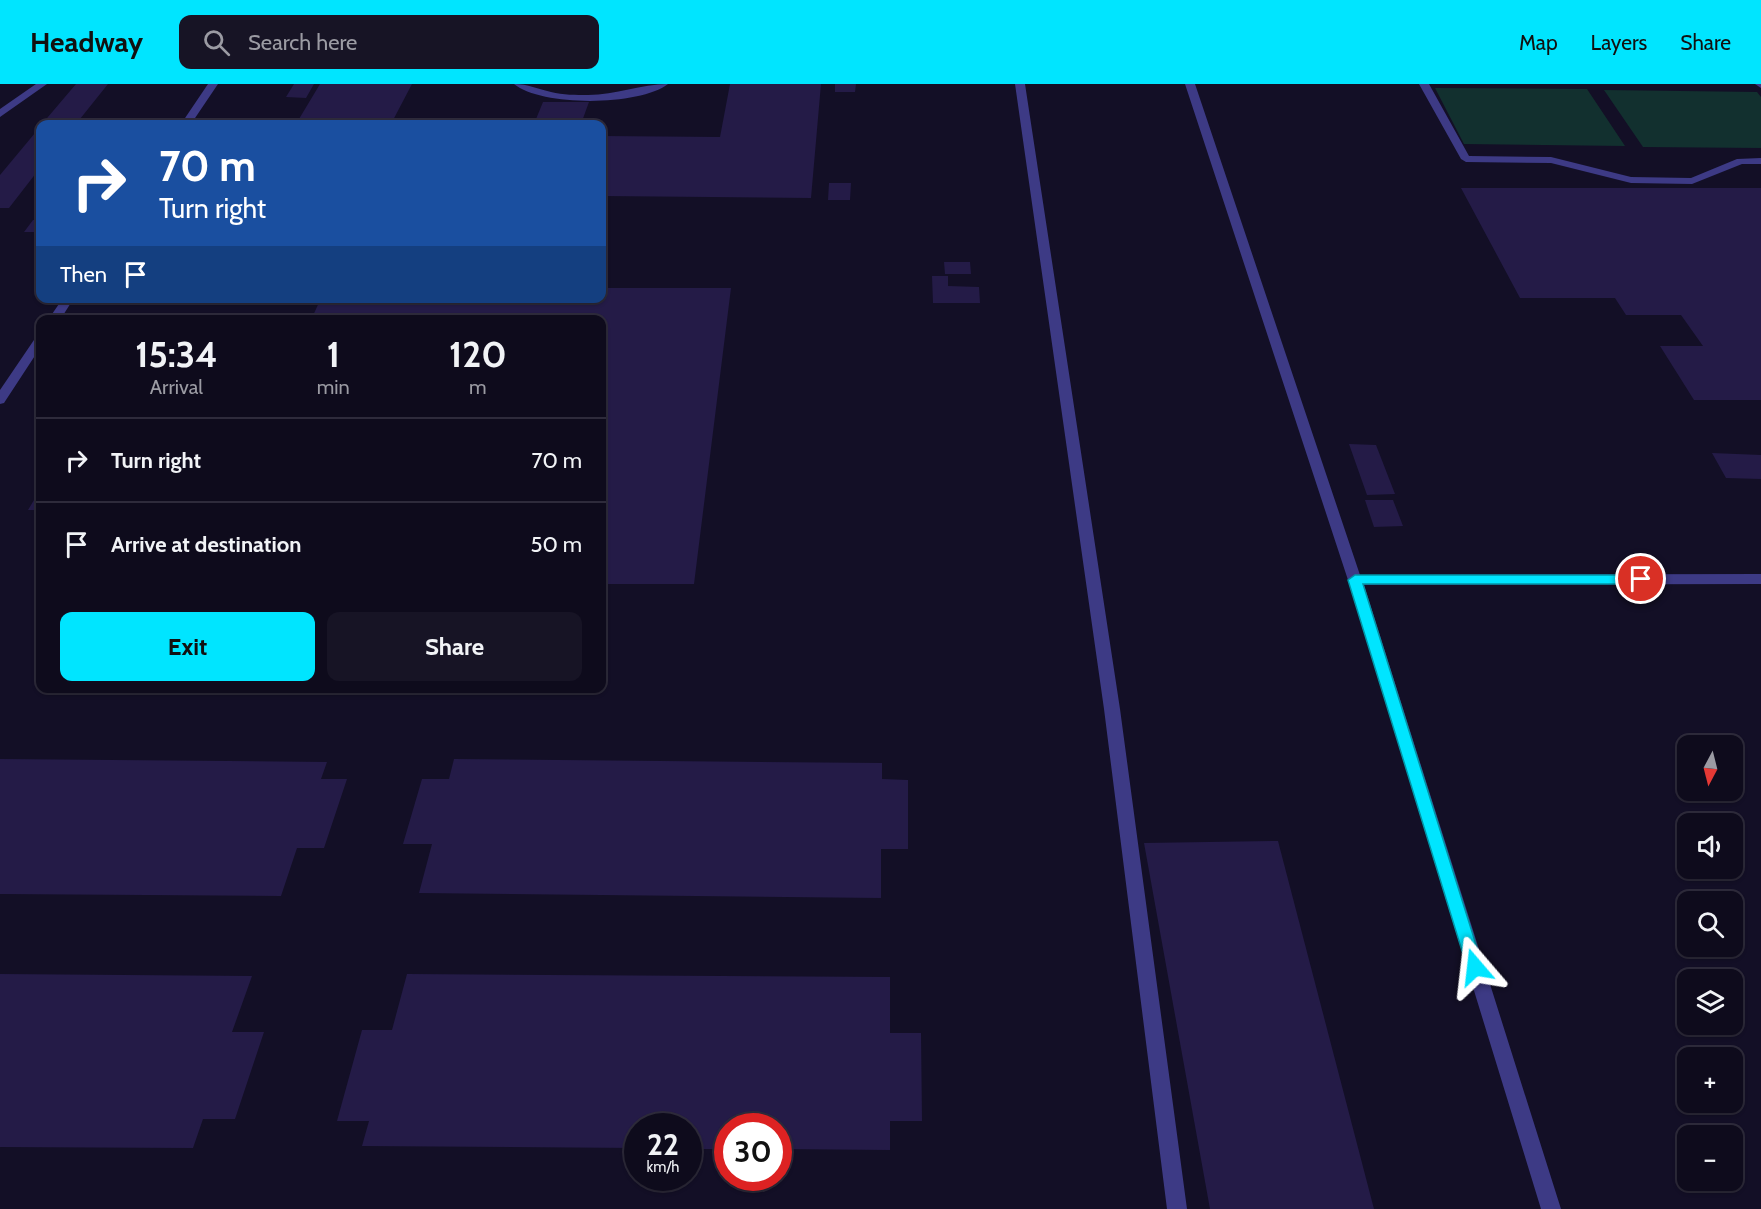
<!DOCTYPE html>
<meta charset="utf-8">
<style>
:root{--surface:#0e0b1c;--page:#171425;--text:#f1f3f6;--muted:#9b9ba3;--line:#2e2b3b;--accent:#00e5ff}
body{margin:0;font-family:Cabin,sans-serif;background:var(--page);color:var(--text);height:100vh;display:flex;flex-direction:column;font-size:22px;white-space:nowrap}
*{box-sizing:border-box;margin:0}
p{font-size:20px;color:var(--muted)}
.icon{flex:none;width:33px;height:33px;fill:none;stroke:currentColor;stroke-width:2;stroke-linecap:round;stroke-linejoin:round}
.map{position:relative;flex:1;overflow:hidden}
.drawer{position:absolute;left:36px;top:231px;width:570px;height:378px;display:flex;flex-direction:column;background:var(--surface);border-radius:12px;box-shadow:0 2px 4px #0004,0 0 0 2px var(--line)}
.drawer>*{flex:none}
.guide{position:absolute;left:36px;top:36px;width:570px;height:183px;border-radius:12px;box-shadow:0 2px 4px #0004,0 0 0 2px var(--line);background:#1a4fa0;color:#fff;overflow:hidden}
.needle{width:39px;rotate:187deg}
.tools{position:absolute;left:1677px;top:651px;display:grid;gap:12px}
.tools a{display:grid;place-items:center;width:66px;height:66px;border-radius:12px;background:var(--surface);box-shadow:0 2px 4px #0004,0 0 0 2px var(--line);font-size:30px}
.speed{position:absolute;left:624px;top:1029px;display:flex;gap:12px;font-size:30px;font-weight:700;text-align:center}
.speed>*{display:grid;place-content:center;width:78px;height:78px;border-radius:50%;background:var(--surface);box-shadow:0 2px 4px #0004,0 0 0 2px var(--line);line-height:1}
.speed small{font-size:15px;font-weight:400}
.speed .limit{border:9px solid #d22;background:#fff;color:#111}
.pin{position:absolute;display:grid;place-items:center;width:51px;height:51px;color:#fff;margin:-26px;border:3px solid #fff;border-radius:50%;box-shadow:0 2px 6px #0007}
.me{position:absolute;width:66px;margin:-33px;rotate:343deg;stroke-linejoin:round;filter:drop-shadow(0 0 4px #0008)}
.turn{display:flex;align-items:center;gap:21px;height:126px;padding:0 24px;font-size:27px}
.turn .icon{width:78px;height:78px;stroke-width:2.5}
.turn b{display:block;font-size:42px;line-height:51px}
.then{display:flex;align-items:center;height:57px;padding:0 24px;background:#0003;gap:12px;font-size:22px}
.eta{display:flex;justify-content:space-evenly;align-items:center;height:102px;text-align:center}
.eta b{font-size:36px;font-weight:700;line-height:42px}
.cta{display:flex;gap:12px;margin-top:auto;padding:12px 24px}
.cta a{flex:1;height:69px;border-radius:12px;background:var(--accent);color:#111;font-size:24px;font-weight:700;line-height:69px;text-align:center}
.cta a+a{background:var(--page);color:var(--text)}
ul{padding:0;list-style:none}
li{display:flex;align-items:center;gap:18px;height:84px;padding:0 24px;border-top:2px solid var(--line)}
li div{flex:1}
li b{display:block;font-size:22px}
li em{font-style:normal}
header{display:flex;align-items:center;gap:36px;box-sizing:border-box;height:84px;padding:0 30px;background:var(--accent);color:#111}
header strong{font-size:28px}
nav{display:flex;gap:33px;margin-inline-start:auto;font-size:21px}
.search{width:420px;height:54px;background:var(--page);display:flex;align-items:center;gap:15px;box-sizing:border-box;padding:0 21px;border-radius:12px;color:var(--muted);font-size:22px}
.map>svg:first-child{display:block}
.green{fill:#12302f}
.building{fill:#241b47}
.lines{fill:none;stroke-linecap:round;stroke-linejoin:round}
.minor{fill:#3d3a85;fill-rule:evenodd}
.route{fill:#00e5ff;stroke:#0095a6;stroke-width:1.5}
</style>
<header>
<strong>Headway</strong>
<div class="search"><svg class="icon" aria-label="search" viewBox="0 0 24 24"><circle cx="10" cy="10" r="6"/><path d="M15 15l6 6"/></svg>Search here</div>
<nav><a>Map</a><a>Layers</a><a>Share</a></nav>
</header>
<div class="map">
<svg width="1761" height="1125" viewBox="0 0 1761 1125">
<rect width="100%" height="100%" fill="#130f26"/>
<path class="green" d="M1435,4L1587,5L1625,62L1464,60Z
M1604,6L1757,8L1761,13V64L1643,63Z"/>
<path class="building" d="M76,0H108L76,40H42Z
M294,0H314L306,14L286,13Z
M320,0H412L391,40H296Z
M730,0H821L811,114L602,112V52L720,53Z
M835,0H856L855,8H835Z
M543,18H589L581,40H534Z
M40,43V84L9,124H0V91Z
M829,99H851L850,116H828Z
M1461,104H1761V316H1694L1660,262H1703L1681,231H1626L1615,214H1520Z
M33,136H40V148H24Z
M944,178H970L971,190H945Z
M932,192H948V202L979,203L980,219H933Z
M602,204H731L694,500H602V236H311L321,214H602Z
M1349,360L1376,361L1395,410L1367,411Z
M1712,369L1761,371V395L1726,394Z
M40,406V426H28Z
M1365,416H1393L1403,442L1374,443Z
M0,675L327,678L321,695H347L324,764H297L281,812L0,810Z
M454,675L882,679V695L908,696V765H881V814L419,809L432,760H403L422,695H449Z
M1278,757L1374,1125H1210L1144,759Z
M0,890L252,892L232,948H264L235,1035H203L193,1064L0,1063Z
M407,890L890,893V949H921L922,1037H890V1066L778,1065V1042H728V1065H688V1042H638V1064L362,1062L369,1037H337L362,946H392Z"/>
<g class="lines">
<path class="minor" d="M36,0H47L0,33V25Z
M208,0H218L191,40H181Z
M514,0C528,0 538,5 551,8C563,11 576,11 588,11C616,11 641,0 668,0C640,22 542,23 514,0Z
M1015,0H1025L1120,625L1187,1125H1167L1104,625Z
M1185,0H1195L1360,491L1761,490V500L1364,501L1561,1125H1541L1348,496Z
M1419,0H1429L1469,72L1551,73L1631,93L1691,94L1737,75L1761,74V80H1742L1692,100L1631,99L1551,79L1466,78L1461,75Z
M1755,0H1761V4Z
M63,214H74L60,236H48Z
M40,252V264L4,319L0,320V306L36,253Z"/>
</g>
<path class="route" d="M1355,491H1641L1648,495L1641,500H1363L1483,883L1481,888L1475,890L1469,888L1467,883L1348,496Z"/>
</svg>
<div class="tools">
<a><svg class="needle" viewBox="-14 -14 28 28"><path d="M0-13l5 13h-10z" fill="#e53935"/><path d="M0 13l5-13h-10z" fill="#9b9ba3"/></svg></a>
<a><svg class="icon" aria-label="sound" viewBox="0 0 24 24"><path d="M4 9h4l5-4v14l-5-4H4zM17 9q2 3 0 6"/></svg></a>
<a><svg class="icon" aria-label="search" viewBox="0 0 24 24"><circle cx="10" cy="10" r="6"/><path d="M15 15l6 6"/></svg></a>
<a><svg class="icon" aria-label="layers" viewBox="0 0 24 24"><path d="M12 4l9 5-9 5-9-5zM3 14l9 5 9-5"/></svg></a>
<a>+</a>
<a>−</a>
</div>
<div class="speed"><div>22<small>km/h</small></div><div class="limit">30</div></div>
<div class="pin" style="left:1641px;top:495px;background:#d93025"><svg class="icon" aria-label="arrive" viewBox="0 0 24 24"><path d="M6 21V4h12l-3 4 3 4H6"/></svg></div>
<svg class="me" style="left:1475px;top:883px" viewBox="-20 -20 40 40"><path d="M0-17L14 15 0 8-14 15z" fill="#00e5ff" stroke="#fff" stroke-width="4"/></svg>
<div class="guide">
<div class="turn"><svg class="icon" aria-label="right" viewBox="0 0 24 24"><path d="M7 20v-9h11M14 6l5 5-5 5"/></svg><div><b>70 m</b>Turn right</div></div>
<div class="then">Then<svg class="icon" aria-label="arrive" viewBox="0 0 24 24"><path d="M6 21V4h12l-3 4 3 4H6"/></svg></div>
</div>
<section class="drawer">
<div class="eta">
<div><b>15:34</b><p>Arrival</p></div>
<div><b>1</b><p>min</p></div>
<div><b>120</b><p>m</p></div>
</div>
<ul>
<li><svg class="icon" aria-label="right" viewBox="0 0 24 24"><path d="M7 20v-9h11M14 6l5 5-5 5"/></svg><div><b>Turn right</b></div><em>70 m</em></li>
<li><svg class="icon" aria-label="arrive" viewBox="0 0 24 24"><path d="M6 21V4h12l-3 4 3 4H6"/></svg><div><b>Arrive at destination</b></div><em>50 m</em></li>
</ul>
<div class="cta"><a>Exit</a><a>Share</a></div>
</section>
</div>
